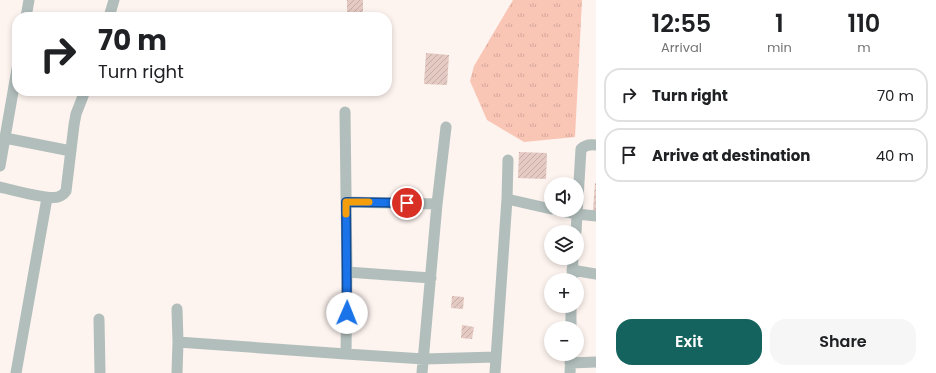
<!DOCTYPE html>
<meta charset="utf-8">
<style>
:root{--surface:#fff;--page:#f6f6f6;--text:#202124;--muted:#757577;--line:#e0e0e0;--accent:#15635e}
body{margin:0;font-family:Poppins,sans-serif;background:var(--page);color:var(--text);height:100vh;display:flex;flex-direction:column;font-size:15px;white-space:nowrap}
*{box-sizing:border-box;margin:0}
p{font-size:13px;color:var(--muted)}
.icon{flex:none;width:22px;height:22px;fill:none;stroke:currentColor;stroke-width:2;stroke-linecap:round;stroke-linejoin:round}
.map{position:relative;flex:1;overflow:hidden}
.panel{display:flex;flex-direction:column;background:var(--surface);width:340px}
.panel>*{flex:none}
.banner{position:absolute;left:12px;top:12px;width:380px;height:84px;border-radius:16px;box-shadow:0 2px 6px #0003;background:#fff;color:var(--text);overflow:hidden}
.tools{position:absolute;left:544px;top:177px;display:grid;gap:8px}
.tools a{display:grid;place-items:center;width:40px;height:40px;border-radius:50%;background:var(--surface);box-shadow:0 2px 6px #0003;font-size:20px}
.pin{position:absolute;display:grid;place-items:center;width:34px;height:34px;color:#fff;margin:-17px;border:2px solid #fff;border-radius:50%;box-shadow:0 1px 4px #0007}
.me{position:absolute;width:44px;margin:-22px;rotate:1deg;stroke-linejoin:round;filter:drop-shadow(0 0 3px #0008)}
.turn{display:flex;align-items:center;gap:14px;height:84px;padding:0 20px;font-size:18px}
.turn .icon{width:52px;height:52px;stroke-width:2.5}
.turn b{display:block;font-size:28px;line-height:34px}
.eta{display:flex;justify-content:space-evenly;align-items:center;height:68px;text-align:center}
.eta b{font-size:24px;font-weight:600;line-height:28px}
.action{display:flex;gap:8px;margin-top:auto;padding:8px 20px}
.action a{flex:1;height:46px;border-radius:16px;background:var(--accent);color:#fff;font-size:16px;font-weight:600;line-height:46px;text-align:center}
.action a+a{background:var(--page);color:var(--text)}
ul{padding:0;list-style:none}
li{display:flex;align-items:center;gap:12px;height:54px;margin:0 8px 6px;padding:0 12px;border:2px solid var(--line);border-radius:16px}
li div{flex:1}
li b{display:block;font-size:15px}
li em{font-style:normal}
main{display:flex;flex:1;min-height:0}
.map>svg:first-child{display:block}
.grass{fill:url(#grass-tufts)}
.building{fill:url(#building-hatch)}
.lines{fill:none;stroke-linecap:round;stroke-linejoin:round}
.minor{stroke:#b1bebc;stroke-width:11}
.route-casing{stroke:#114b97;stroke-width:10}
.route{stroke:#1a73e8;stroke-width:7}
.slow{stroke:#f59e0b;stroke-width:7}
</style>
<main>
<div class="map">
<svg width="596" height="373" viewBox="0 0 596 373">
<defs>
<pattern id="grass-tufts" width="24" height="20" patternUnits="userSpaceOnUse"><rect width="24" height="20" fill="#f9c5b5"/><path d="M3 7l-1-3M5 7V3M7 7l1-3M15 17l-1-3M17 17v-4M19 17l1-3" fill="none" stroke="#d5a89b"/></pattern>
<pattern id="building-hatch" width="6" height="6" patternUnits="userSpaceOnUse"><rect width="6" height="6" fill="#e4cac2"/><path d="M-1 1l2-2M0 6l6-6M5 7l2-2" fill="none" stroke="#c3ada6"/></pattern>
</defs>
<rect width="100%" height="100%" fill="#fdf3ef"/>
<path class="grass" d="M513,0H582L575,137L524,142L487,120L470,81L474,66Z"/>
<path class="building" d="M347,0H363V17H347Z
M426,53L449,55L447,85L424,84Z
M519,152L547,153L546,179L518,178Z
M595,183H596V211H593Z
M452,296L464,297L463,309L451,308Z
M462,325L474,327L472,339L461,338Z"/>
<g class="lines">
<path class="minor" d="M26,17L29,0
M109,17L114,0
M345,112L347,272L346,354
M5,138L71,151
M0,166L17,69
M0,187C12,190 48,200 58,197C62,196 64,194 66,191L74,125L76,114L85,91
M507,199L551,209
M346,202L437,204
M557,210L577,214L596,216
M576,232L581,149C585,145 590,144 596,145
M572,270L596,274
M347,272L431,278
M572,280L573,258
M177,309L178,342L177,373
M99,319L100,373
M571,328V306
M178,342L346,354L424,359L496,357
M570,363L596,362
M16,373L47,198
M422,373L437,204L446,127
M495,373L507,199L508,160
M570,373L571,354"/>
</g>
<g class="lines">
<g class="route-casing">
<path id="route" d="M347,313L346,202L407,203"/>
</g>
<use href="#route" class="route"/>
<path class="slow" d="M346,214V202H369"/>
</g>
</svg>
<div class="tools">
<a><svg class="icon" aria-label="sound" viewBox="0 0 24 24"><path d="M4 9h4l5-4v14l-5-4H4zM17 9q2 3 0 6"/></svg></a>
<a><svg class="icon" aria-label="layers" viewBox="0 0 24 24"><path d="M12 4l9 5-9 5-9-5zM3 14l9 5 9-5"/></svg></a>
<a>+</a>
<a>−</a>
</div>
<div class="pin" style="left:407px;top:203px;background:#d93025"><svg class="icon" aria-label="arrive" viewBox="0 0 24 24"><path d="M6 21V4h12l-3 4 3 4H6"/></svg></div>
<svg class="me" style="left:347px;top:313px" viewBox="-20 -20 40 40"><circle r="19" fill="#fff"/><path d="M0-13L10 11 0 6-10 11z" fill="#1a73e8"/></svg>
<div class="banner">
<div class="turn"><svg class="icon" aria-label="right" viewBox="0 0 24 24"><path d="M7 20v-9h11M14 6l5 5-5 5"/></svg><div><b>70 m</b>Turn right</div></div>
</div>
</div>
<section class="panel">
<div class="eta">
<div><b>12:55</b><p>Arrival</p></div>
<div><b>1</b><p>min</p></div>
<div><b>110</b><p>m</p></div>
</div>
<ul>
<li><svg class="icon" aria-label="right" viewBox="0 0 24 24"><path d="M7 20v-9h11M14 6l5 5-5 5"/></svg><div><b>Turn right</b></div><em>70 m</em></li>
<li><svg class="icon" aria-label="arrive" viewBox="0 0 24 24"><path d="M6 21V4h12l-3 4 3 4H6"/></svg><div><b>Arrive at destination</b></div><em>40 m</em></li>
</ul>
<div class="action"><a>Exit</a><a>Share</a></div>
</section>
</main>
